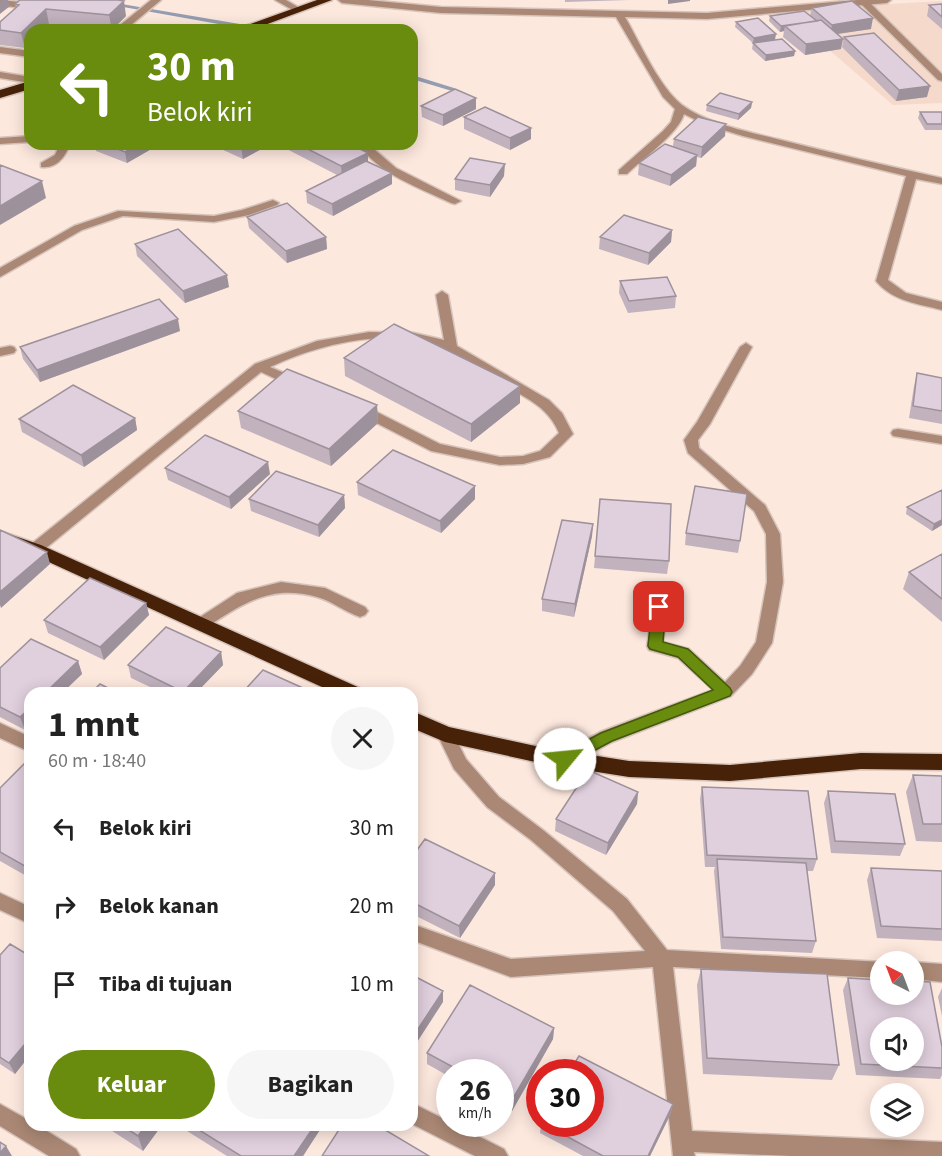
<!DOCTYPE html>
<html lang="id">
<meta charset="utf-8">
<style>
:root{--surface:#fff;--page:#f6f6f6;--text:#222;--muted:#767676;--accent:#698b0e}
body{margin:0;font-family:"Source Sans 3",sans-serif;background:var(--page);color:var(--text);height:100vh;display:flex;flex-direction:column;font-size:22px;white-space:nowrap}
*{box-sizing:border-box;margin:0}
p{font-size:20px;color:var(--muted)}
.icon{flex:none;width:33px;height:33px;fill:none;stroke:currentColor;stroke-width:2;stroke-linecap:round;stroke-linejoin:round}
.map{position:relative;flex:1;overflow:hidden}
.drawer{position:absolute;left:24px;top:687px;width:394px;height:444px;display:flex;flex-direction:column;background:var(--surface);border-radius:18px;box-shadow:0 3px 15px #0003}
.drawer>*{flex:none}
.banner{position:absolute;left:24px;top:24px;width:394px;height:126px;border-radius:18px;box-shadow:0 3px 15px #0003;background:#698b0e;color:#fff;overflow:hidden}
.needle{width:39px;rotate:318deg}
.controls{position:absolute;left:870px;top:951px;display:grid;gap:12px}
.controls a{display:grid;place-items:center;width:54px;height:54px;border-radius:50%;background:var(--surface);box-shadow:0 3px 15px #0003;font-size:30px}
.speed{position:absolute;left:436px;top:1059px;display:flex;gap:12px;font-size:30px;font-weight:700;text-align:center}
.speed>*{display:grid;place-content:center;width:78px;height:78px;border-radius:50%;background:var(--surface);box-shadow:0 3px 15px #0003;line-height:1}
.speed small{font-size:15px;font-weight:400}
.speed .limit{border:9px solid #d22;background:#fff;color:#111}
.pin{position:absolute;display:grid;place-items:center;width:51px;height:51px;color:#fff;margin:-26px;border-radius:12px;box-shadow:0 3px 9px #0006}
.me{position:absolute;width:66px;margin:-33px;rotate:62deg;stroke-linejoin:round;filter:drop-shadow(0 0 4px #0008)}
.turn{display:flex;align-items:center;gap:21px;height:126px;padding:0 24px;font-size:27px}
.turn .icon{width:78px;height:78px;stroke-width:2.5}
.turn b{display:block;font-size:42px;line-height:51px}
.round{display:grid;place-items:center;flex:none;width:63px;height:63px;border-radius:32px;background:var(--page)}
.overview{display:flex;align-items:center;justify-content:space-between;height:102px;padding:0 24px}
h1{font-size:36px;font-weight:700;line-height:45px}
.primary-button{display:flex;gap:12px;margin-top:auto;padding:12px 24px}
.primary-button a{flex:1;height:69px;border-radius:36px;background:var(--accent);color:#fff;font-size:24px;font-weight:700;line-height:69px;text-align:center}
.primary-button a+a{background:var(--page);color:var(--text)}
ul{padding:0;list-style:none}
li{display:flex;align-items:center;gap:18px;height:78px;padding:0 24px}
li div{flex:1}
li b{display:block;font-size:22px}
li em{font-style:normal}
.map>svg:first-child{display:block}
.built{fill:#f5d9cb}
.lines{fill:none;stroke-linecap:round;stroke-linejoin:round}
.stream{fill:#959db2;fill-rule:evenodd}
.lane-casing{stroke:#d6c4bb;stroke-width:3}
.street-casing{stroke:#d6c4bb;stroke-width:3}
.highway-casing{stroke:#d6c4bb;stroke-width:3}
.lane{fill:#ab8875;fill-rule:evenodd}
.street{fill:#ab8875;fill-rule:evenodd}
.highway{fill:#482208;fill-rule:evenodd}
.wall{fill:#c1b2be}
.shaded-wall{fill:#9d919b}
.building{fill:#e0cfdd;stroke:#9d919b;stroke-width:1.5;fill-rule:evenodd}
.route{fill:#698b0e;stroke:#445a09;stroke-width:1.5}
</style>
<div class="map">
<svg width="942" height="1156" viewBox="0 0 942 1156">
<rect width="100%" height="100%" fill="#fde8de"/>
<path class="built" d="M942,1V103L893,105L783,10Z"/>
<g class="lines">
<path class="stream" d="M84,0H98L263,28L266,30H252Z
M412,75L454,88L455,89L452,91L412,79Z"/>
<g class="lane-casing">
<path id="lane" d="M0,0L20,2L40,0L20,8L0,5Z
M151,0H161L125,30H114Z
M275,0H286L303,10L296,12Z
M861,0H867L942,74V81L938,80L861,4Z
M0,47L30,51V57L0,53Z
M30,136V142L0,144V138Z
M60,144H70C65,157 57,169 41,167V163L55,155Z
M273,200L279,203L277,205L249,215L214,222L123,216L82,230L0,277V268L74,226L118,211L214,216L242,210Z
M10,346L14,347L16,350L14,353L0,356V348Z
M281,582L325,588L365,607L368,611L365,615L360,617C345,612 332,601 317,597C271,584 244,603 207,627H197L194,623L197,619L237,593Z"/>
</g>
<g class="street-casing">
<path id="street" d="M338,0H368L441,7L707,13L857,0H891L887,3L707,19L625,17C640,43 659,87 682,105C708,124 746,131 777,139C832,153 887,166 942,178V184L916,179L888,280L906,293L942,302V310C919,304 892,301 876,281L906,176L743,136L704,124L684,114C678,134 643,158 627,174H619V170L663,131L671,122L675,109L663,97L616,17L441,13L342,3Z
M0,72L30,77V83L0,78Z
M358,144H368L396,168L461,201L455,204L451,203C418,187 380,175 358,144Z
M442,291L448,295L457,346L549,400L562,413L573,434L550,457L523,464L500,465L431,451L355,412L353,409L355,406H365L440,444L500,457L523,456L540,451L559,433C549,408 528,399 506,386C482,371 458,352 430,344C379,329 317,345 270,367L301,380L302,383L301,386H291L261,372L40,553H30L28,549L30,545L255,364L317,341L369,332L414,333L444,340L436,295Z
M746,343L752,347L710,424L698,440L699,448L765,505L780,534L783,582L772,643L752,674L731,696L612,742L571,764L565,766L559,764L557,759L559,754L600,732L713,690L678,658L649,650L647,646L654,603H664L667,607L663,642L689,649L725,682L740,666L756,642L767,582L766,534L754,511L688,453L684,440L697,422L740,347Z
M898,429L942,436V444L893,436L891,433L893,430Z
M0,723L30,737V752L0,738Z
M445,727L451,729L466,759L499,797L543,830L627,899L667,950L883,962H880V978L673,967L692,1131L942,1142V1156H791L694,1152L695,1156H673L653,967L511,977L412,940V924L511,959L645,951L613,911L531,840L487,807L454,769L437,734L439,729Z
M0,893L30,907V924L0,910Z
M914,962L942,964V982L914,979Z
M412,1103L504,1149L508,1156H475L412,1124Z
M0,1104L30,1121V1125H37L76,1149L80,1156H49L0,1126Z"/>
</g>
<g class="highway-casing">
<path id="highway" d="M317,0H332L251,30H234Z
M30,81V89L0,98V90Z
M0,531L41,545L360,688L363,693H335L29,553L0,543Z
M412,711L449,727L540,747L629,761L730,765L861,753L942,754V770L861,769L730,781L629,777L540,763L445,742L412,728Z"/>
</g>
<use href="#lane" class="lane"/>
<use href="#street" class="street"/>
<use href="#highway" class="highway"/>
</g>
<path class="wall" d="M565,0H629L565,2Z
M15,4L126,16L112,30L49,24L43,30H30L25,48L0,45V22L16,8Z
M942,4V29L927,16L929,5Z
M812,8L871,29L837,34L841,49L805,55L783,37L784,31L780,32L769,21L770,16H810Z
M736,22L775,40L795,51L794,56L765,61L752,49L753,43L735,27Z
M844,37L927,97L896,101L842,47Z
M476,98V109L443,126L422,117L421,106Z
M752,102L751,108L738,120L706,111L707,105Z
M920,112H942V130H925L918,118Z
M464,117L531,128V139L510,150L464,129Z
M725,136L701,158L697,157L696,166L670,186L638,175L639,163L673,146L674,139Z
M95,144H160L127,163L96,151Z
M220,144H271L243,159L221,149Z
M277,144H350L368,153V162L392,173V184L333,216L307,203L306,191L337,175Z
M504,176L490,197L455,190V179Z
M247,217L326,237L327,249L287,263L249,228Z
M672,230L671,242L648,265L599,249L600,237Z
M135,244L229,287L185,303L137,256Z
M620,281L676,296L675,308L628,313L619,293Z
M180,331L40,382L23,359L20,347Z
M344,358L520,403L471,442L345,376Z
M917,373L942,378V424L909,418L914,386Z
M377,405L378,423L331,466L241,428L238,411Z
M135,418L137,430L84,467L22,432L19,419Z
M165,468L270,474L231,509L168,480Z
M357,482L475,499L441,533L358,495Z
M942,490V525L932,531L906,514L907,507Z
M344,495L345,508L319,537L251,511L249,499Z
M600,499L669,561L667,574L594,568Z
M593,524L592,536L574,617L542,611V599Z
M686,533L740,541L738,553L685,545Z
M942,554V622L903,589L909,572Z
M146,603L149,615L104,660L48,633L44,620Z
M221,652L223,665L196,693H163L131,678L128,665Z
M78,661L82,674L62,693H30L25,730L0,717V668Z
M30,765V878L0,861V788Z
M913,775L942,776V842L916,841L906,792Z
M702,787L817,859L813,871H807L816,941L812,953L721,949L714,871L715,867H705L700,799Z
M828,791L905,844L900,856L831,853L824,803Z
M638,792L637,804L606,855L555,831L556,819Z
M412,857L495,873V885L460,938L412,914Z
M871,868L942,871V941L877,938L867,880Z
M0,955L30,956V1055L15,1074L0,1064Z
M701,969L839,1065L832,1080L703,1074L697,985Z
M848,978L942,1047V1075L940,1079L856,1075L843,990Z
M942,988V1016L938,997Z
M554,1028L553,1039L512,1111L501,1105V1072H450V1077L427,1064V1053Z
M673,1104L670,1115L650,1156H583L540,1133L541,1124H591Z
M103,1125H162L143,1151Z
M185,1125H323L303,1156H227L187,1131Z"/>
<path class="shaded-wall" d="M2,0H8L10,6L0,14V1Z
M668,0H690V1L668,4Z
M124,1L126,16L112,30L109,15Z
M46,9L49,24L43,30H30V43L25,48L21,33Z
M873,18L871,29L830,35L832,25Z
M817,21L785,26L784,31L780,32L781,26Z
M776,34L775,40L753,43L754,38Z
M843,39L841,49L805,55L806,44Z
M795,51L794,56L765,61L766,55Z
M930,86L927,97L896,101L899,90Z
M476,98V109L443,126V115Z
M752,102L751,108L738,120L739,114Z
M726,124L725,136L701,158L702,147Z
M531,128V139L510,150V138Z
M139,144H160L127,163L125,152Z
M248,144H271L243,159L241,147Z
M368,153V164L342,178L341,166Z
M697,155L696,166L670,186L671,175Z
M505,164L504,176L490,197V185Z
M392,173V184L333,216L332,204Z
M42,181L46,198L0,225V206Z
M672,230L671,242L648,265L649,253Z
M326,237L327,249L287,263L286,251Z
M227,275L229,287L185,303L183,291Z
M178,319L180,331L40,382L37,370Z
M520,386V403L471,442V424Z
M377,405L378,423L331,466L329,449Z
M135,418L137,430L84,467L81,455Z
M268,462L270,474L231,509L229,497Z
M475,486V499L441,533L440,521Z
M344,495L345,508L319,537L318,525Z
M942,520V525L932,531L934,524Z
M593,524L592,536L574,617L575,604Z
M47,552L50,564L1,608L0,605V592Z
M146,603L149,615L104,660L100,647Z
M221,652L223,665L196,693H183V692Z
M78,661L82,674L62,693H45Z
M30,708V724L25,730L20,717Z
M414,746V758L412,760V747Z
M638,792L637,804L606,855L608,843Z
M495,873V885L460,938L459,926Z
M443,991V1002L412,1050V1038Z
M554,1028L553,1039L512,1111V1100Z
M30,1038V1055L15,1074L9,1063Z
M673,1104L670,1115L650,1156H648Z
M146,1125H162L143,1151L138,1136Z
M315,1125H323L303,1156H294Z
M6,1146L12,1156H0V1153Z"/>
<path class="building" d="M20,0H118L124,1L109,15L46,9L21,33L0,30V22L19,5L15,4Z
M852,1L873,18L832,25L812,8Z
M942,4V17L929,5Z
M804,11L817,21L781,26L770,16Z
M758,18L776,34L754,38L736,22Z
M821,20L843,39L806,44L785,26Z
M874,33L930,86L899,90L844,37Z
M782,39L795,51L766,55L753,43Z
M455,89L476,98L443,115L421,106Z
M720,93L752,102L739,114L707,105Z
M485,107L531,128L510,138L464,117Z
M920,112H942V124H927Z
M698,117L726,124L702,147L674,139Z
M105,144H139L125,152Z
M234,144H248L241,147Z
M298,144H350L368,153L341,166Z
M665,144L697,155L671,175L639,163Z
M470,158L505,164L490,185L455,179Z
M366,161L392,173L332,204L306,191Z
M0,165L42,181L0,206Z
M287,203L326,237L286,251L247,217Z
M624,215L672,230L649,253L600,237Z
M178,229L227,275L183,291L135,244Z
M667,277L676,296L629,301L620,281Z
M159,299L178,319L37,370L20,347Z
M394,324L520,386L471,424L344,358Z
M287,369L377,405L329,449L238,411Z
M917,373L942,378V411L913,406Z
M73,385L135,418L81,455L19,419Z
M205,435L268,462L229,497L165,468Z
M393,450L475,486L440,521L357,482Z
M276,471L344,495L318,525L249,499Z
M695,486L747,494L740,541L686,533Z
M942,490V520L934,524L907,507Z
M600,499L671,504L669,561L595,556Z
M562,520L593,524L575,604L542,599Z
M0,530L47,552L0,592Z
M942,554V599L909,572Z
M90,578L146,603L100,647L44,620Z
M166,627L221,652L183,692L128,665Z
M31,639L78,661L45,693H30V708L20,717L0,707V668Z
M263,670L314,693H242Z
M100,684L118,693H91Z
M25,763L30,765V869L0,852V788Z
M588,770L638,792L608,843L556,819Z
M913,775L942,776V824H923Z
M702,787L808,791L817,859L707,855Z
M828,791L895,794L905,844L835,841Z
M425,839L495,873L459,926L412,902V857Z
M717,859L806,863L816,941L723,937Z
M871,868L942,871V929L881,926Z
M10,944L30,956V1038L9,1063L0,1057V955Z
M701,969L827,974L839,1065L707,1058Z
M412,975L443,991L412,1038Z
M848,978L880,980V994H914V981L930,982L942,1047V1068L861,1064ZM880,1028H914V1060H880Z
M470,985L554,1028L512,1100L501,1094V1072H462L427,1053Z
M579,1056L673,1104L648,1156H603L544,1124H591V1072H569Z
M121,1125H146L138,1136Z
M191,1125H315L294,1156H241Z
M342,1125H377L429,1156H322Z
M0,1142L6,1146L0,1153Z"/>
<path class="route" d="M659,602L666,607L663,642L688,649L730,688L732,692L730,696L612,741L571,763H560L558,759L560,755L601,733L713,690L678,657L650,649L648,646L652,607Z"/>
</svg>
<div class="controls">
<a><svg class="needle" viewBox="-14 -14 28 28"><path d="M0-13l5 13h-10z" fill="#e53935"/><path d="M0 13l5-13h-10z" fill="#767676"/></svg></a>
<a><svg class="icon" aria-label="sound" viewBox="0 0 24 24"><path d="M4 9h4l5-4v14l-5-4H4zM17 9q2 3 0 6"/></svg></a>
<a><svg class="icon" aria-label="layers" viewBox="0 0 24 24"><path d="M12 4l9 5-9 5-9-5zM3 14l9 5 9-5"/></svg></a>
</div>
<div class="speed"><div>26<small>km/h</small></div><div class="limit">30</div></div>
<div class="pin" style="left:659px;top:607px;background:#d93025"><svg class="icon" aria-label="arrive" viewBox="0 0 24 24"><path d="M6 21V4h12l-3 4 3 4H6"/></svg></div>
<svg class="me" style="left:565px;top:759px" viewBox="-20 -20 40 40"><circle r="19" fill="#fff"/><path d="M0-13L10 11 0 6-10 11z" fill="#698b0e"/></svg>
<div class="banner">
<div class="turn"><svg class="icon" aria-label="left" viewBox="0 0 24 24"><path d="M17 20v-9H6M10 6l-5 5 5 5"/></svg><div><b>30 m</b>Belok kiri</div></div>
</div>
<section class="drawer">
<div class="overview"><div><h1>1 mnt</h1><p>60 m · 18:40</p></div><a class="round"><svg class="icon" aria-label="close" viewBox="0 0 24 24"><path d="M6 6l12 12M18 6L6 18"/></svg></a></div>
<ul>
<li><svg class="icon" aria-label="left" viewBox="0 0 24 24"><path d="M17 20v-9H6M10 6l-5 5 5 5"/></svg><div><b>Belok kiri</b></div><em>30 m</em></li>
<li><svg class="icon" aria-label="right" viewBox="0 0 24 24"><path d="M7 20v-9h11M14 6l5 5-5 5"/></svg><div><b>Belok kanan</b></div><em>20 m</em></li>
<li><svg class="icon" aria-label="arrive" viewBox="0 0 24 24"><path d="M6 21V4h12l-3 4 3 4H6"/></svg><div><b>Tiba di tujuan</b></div><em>10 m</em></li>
</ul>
<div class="primary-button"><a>Keluar</a><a>Bagikan</a></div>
</section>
</div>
